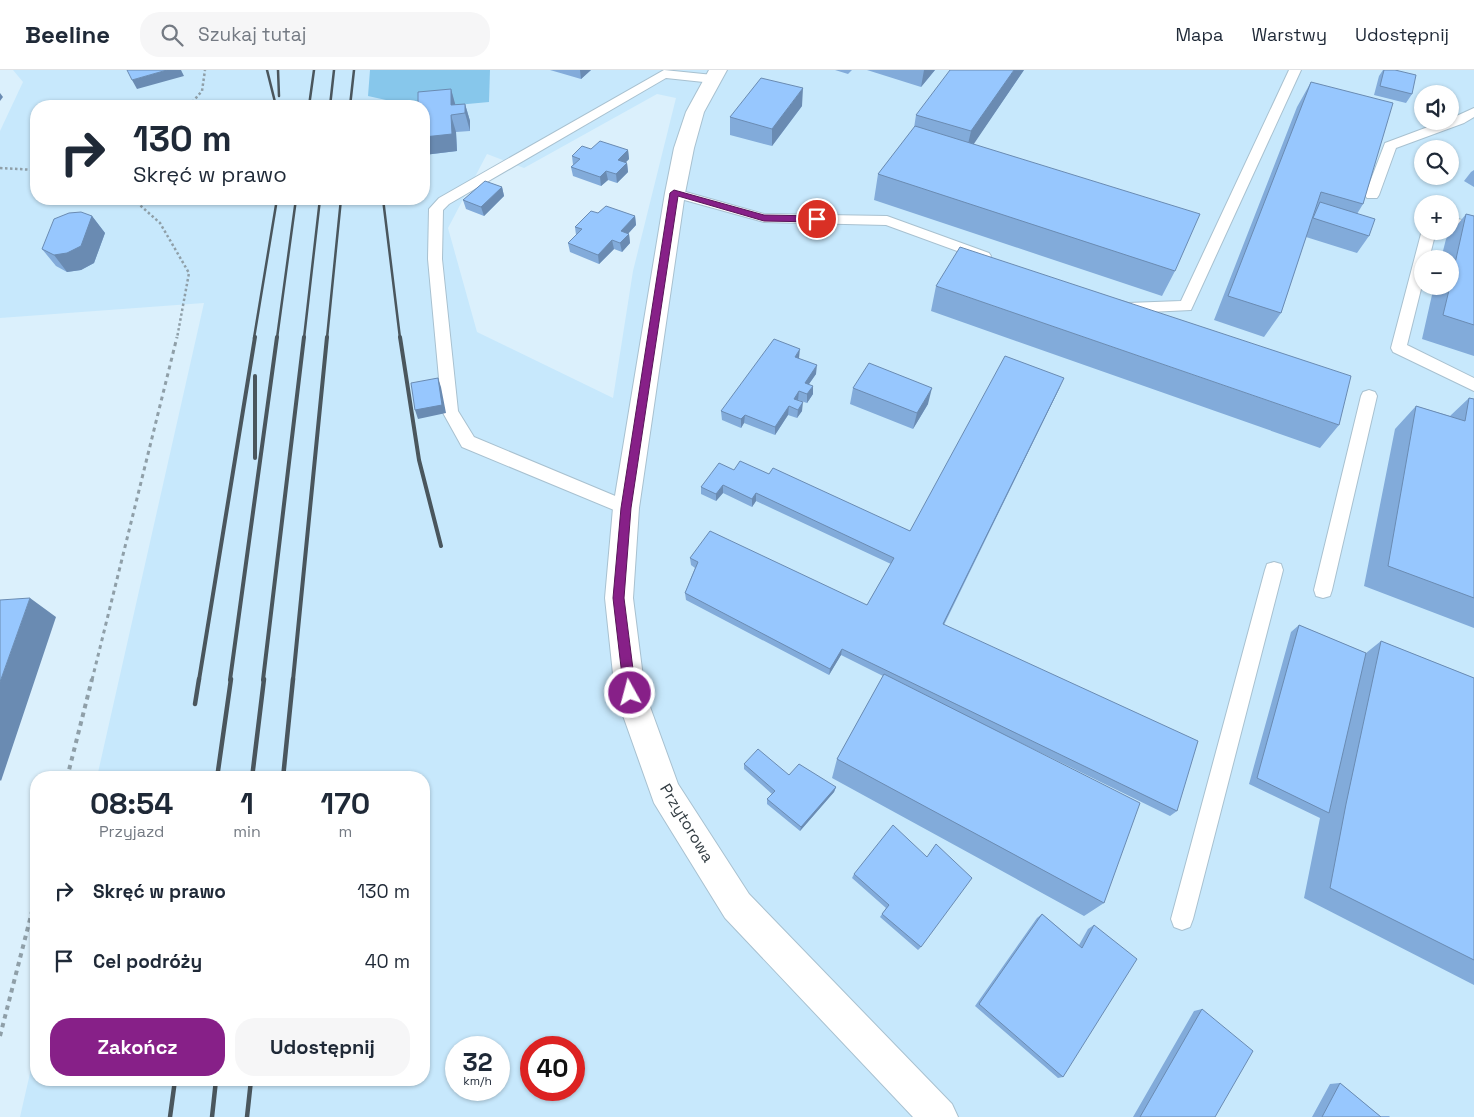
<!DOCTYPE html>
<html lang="pl">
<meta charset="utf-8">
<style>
:root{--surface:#fff;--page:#f6f6f7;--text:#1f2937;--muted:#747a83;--line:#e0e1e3;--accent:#872088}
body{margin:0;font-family:"Space Grotesk",sans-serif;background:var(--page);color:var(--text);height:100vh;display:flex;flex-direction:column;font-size:19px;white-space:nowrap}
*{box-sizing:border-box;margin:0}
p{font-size:16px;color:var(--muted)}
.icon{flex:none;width:28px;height:28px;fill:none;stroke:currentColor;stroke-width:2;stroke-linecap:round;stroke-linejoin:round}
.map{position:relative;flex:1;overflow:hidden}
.side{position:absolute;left:30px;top:701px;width:400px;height:315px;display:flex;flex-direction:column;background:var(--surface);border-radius:20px;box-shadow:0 1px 4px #0004}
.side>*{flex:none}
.banner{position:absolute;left:30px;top:30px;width:400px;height:105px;border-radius:20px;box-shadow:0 1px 4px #0004;background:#fff;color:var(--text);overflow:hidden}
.buttons{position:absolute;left:1414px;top:15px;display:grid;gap:10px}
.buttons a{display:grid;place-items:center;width:45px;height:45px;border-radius:50%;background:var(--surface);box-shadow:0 1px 4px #0004;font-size:25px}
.speed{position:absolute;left:445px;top:966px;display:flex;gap:10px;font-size:25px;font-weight:700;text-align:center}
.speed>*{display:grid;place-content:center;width:65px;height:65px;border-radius:50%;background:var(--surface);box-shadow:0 1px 4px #0004;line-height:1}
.speed small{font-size:12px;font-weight:400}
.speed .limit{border:8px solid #d22;background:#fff;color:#111}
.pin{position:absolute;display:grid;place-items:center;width:42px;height:42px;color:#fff;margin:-21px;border:2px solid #fff;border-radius:50%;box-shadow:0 1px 5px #0007}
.me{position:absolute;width:55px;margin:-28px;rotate:353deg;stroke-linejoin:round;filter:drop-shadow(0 0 4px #0008)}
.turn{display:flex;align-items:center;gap:18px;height:105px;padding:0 20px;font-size:22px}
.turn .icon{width:65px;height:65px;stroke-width:2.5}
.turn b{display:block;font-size:35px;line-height:42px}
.eta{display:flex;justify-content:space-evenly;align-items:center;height:85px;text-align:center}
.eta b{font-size:30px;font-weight:700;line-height:35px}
.action{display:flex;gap:10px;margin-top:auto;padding:10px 20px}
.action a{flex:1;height:58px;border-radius:20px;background:var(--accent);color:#fff;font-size:20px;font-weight:700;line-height:58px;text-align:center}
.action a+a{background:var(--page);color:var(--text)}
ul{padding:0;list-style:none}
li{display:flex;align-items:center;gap:15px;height:70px;padding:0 20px}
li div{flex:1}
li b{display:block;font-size:19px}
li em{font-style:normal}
header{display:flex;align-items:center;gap:30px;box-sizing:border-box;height:70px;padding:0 25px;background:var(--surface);border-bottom:1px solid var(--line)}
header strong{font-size:24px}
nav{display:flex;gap:28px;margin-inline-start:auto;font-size:18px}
.search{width:350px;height:45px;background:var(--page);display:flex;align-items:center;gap:12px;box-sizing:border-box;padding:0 18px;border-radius:20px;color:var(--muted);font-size:19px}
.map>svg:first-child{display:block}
.built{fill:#c7e8fc;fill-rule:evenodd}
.green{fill:#87c7eb}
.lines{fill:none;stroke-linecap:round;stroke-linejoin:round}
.service-casing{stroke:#a8c1d0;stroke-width:2}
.tertiary-casing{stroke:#a8c1d0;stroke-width:2}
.path-far2{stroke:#8f9fa8;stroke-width:2.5;stroke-dasharray:2.5 2.5;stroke-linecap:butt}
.path-far1{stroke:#8f9fa8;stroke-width:3;stroke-dasharray:4 4;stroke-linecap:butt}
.path{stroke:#8f9fa8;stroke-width:4;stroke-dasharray:4.5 4.5;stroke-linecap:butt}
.service{fill:#fff;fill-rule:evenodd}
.tertiary{fill:#fff;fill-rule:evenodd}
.rail-far2{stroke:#4a565d;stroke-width:2.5}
.rail-far1{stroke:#4a565d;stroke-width:4}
.rail{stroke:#4a565d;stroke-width:4.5}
.wall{fill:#82abda}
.shaded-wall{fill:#6a8bb2}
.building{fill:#97c7fe;stroke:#6a8bb2}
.route{fill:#872088;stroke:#581558}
.labels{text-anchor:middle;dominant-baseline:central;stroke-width:5;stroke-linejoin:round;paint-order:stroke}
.street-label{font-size:16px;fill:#333d43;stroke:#fff}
</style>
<header>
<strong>Beeline</strong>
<div class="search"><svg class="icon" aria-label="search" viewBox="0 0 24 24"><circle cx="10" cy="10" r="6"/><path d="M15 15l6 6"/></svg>Szukaj tutaj</div>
<nav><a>Mapa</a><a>Warstwy</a><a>Udostępnij</a></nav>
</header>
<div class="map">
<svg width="1474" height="1047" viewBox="0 0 1474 1047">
<rect width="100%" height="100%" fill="#dbf0fc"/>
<path class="built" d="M13,0H1474V1047H20L36,977V1010H424V708L97,707L204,233L0,248V61L23,12ZM657,24L676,28L633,201L613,328L477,262L448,158L487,84L524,98ZM1422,24H1450V51H1422ZM36,36H424V129H36ZM1422,79H1450V106H1422ZM1422,134H1450V161H1422ZM1422,189H1450V216H1422ZM456,978H499V1020H456ZM531,978H574V1020H531Z"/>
<path class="green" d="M370,0H490L489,32L424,38V36H413L368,26Z"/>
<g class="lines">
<g class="service-casing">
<path id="service" d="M664,0L713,5L719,9L713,13L666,8L449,134L443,140L442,189L458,341L474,367L632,433L635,438L632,443L626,445L462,377L442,341L428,189L429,139L439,128Z
M1289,0H1301L1191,240L1127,243L1113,239L1110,235L1113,231L1118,230L1128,233L1181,231Z
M1474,38V47L1464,53L1396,78L1379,125L1377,128H1367L1365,125L1385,73L1444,51H1450V49Z
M675,119L764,144L887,146L989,183L991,186L989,189H979L886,155L764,152L670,126L668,123L670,120Z
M1450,147L1474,153V163L1450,157Z
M1422,160L1436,161L1429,189H1422V215L1407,275L1474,308V321L1393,282L1391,278Z
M1369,320L1375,322L1377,326L1332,520L1330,526L1323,528L1316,526L1314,520L1361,326L1363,322Z
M1274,492L1281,494L1283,500L1193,849L1190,857L1182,860L1174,857L1171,849L1265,500L1267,494Z"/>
</g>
<g class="tertiary-casing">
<path id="tertiary" d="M709,0H727L704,42L694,78L685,123L639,438L633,528L645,623L678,714L749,824L952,1034L958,1047H913L725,848L654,733L615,623L605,528L613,438L665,123L674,78L686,42Z"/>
</g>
<path class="path-far2" d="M189,36L202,21L205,0
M0,98L36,100
M133,129L160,153L189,203L177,268"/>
<path class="path-far1" d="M92,610L177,267"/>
<path class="path" d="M67,708L92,609
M0,966L36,826"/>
<use href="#service" class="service"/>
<use href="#tertiary" class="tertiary"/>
<path class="rail-far2" d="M267,0L276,36
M278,0L279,26
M309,36L314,0
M330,36L334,0
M350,36L354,0
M383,129L400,268
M254,268L277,129
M277,268L296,129
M304,268L320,129
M327,268L341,129"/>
<path class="rail-far1" d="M400,267L419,390L441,476
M255,306V388
M199,610L255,267
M230,610L277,267
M263,610L304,267
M293,610L327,267"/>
<path class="rail" d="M195,634L199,609
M217,708L231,609
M252,708L264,609
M283,708L293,609
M170,1047L175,1010
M212,1047L216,1010
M247,1047L251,1010"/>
</g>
<path class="wall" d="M550,0H591L581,9Z
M835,0H852L848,4Z
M867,0H935L921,17Z
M1024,0L973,74L1175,201L1162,226L874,130L878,104L914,58L916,45Z
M1383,0H1395L1412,24L1406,33L1374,25L1379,6Z
M1311,12L1363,134L1357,144L1369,166L1357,183L1306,167L1281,243L1264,267L1214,250L1297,37Z
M451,19L455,35L465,34L470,51V61L456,62L457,81L424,85Z
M802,36L772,76L730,65V47Z
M591,79L628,80L629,89L625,93H627L628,102L617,113L608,110L601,116L573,106L571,97L573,95L572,86Z
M1474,100V117L1464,111L1471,102Z
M502,117L504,126L484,146L466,139L463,130Z
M598,143L635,146L636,155L628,164H629L630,173L622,182L614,179L599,194L570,182L568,173L576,165L575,157Z
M1466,144L1474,146V286L1422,269L1434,216H1450V189H1441L1446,169Z
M92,146L105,163L94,193L81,200L67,202L56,196L42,179Z
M936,216L1339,355L1320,378L931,241Z
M799,288L816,304L809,314L813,324L807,333L798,330L802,341L797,348L788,345L775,365L744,353L741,358L722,350L721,341Z
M1060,317L944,555L1177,741L1170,746L1017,671L1104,833L1084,846L832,708L837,689L883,606L841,585L829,605L686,530L685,523L695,498L691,495L690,488L867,535L891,494L756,431L752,437L723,423L716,431L701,424V417L734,400L769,404L910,461Z
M853,318L928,334L913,359L850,334Z
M1469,328L1474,329V558L1364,516L1395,359L1416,336L1450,346Z
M1299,555L1366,583L1381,571L1474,608V915L1304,828L1320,748L1249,714L1291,562Z
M744,694L789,705L836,717L834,722L800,761L767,734V729L772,724L744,699Z
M927,787L921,877L918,880L880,847L886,838L852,808L854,804Z
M1042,844L1079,875L1088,859L1094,855L1063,1007L1058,1008L975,936L1037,848Z
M1202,939L1215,1047H1133L1194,941Z
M1340,1013L1380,1046H1389L1390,1047H1312L1330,1014Z"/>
<path class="shaded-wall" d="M167,0H181L184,6L137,19L132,10Z
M580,0H591L581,9Z
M924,0H935L921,17Z
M1014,0H1024L965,87L971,61Z
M803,18L802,36L772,76V59Z
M451,19L456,37L451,35Z
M0,23L3,27L0,31Z
M465,34L470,51V61L465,43Z
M451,45L456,62L457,81L424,85V67Z
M628,80L629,89L619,99L618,90Z
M627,93L628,102L617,113L616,104Z
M606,101L608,110L601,116L600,107Z
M502,117L504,126L484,146L481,137Z
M92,146L105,163L94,193L81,200L67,202L54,185Z
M635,146L636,155L622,170L621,161Z
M629,164L630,173L622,182L620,173Z
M612,170L614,179L599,194L598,185Z
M800,279L799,288L794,295L795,287Z
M817,295L816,304L804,321L805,313Z
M438,308L441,317L446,343L418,349L415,340Z
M1064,308L1060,317L940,561L943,554Z
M813,316V324L807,333V324Z
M932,318L928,334L913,359L917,343Z
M799,321L798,330L793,337L794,329Z
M803,332L802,341L797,348L798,340Z
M789,336L788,345L775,365V357Z
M745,345L744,353L741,358V349Z
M723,415V423L716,431V424Z
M756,423V431L752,437V429Z
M30,528L56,547L1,711L0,710V612Z
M842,579L841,585L829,605L830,599Z
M836,717L834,722L800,761L801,757Z"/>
<path class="building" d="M127,0H167L132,10Z
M950,0H1014L971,61L916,45Z
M1384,0H1395L1416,5L1412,24L1380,16Z
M761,8L803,18L772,59L730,47Z
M1311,12L1393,33L1363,134L1321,122L1281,243L1228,226Z
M451,19V35L465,34V43L451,45L452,64L424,67V36H418V22Z
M915,56L1200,144L1175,201L878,104Z
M600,71L628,80L618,90L627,93L616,104L606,101L600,107L571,97L580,89L572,86L582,76L591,79Z
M485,111L502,117L481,137L463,130Z
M1320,132L1375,149L1369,166L1313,148Z
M606,136L635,146L621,161L629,164L620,173L612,170L598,185L568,173L582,159L575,157L591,141L598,143Z
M81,142L92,146L81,176L67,183L54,185L42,179L54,149L69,143Z
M1466,144L1474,146V255L1443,245L1450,216Z
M960,177L1351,306L1339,355L936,216Z
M774,269L800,279L795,287L817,295L805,313L813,316L807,324L799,321L794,329L803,332L798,340L789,336L775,357L745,345L741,349L721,341Z
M1005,286L1064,308L943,554L1198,671L1177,741L842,579L830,599L685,523L698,492L690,488L710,461L867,535L894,488L756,423L752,429L723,415L716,424L701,417L719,393L734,400L740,391L769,404L773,398L910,461Z
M869,293L932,318L917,343L853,318Z
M438,308L442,335L415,340L411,313Z
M1469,328L1474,329V528L1388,496L1416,336L1465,351Z
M30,528L0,612V530Z
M1299,555L1366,583L1329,743L1257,708Z
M1381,571L1474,608V890L1330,818L1346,734Z
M884,604L1140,733L1104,833L837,689Z
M758,679L789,705L799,694L836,717L801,757L767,729L775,721L744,694Z
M893,755L927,787L936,774L972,808L921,877L882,844L889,835L854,804Z
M1042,844L1082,878L1094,855L1137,889L1063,1007L979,934Z
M1202,939L1253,981L1215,1047H1140Z
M1340,1013L1381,1047H1322Z"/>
<path class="route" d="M674,120L764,145L817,146L821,149L817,152L764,151L678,126L631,438L624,528L636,623L635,627L630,629L626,627L624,623L613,528L621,438L670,123Z"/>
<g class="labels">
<g class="street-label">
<text transform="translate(687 753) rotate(59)">Przytorowa</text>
</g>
</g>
</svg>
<div class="buttons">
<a><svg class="icon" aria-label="sound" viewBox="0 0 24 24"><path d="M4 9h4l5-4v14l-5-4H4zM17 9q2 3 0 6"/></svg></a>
<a><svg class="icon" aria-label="search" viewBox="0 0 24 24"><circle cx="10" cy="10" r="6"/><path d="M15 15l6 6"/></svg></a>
<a>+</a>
<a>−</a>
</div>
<div class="speed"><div>32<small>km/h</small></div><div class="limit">40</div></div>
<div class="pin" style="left:817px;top:149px;background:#d93025"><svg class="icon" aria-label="arrive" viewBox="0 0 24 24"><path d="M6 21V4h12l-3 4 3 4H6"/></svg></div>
<svg class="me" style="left:630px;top:623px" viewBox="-20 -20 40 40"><circle r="17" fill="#872088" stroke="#fff" stroke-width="3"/><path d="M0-11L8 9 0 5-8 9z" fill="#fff"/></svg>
<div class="banner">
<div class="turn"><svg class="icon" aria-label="right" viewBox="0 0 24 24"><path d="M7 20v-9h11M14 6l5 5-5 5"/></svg><div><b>130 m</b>Skręć w prawo</div></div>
</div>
<section class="side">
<div class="eta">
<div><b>08:54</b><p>Przyjazd</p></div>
<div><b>1</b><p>min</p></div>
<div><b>170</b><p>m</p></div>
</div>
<ul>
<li><svg class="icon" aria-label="right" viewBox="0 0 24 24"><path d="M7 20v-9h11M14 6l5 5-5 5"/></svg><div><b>Skręć w prawo</b></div><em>130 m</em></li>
<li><svg class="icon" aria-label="arrive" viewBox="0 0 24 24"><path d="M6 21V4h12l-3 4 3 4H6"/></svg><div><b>Cel podróży</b></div><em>40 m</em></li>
</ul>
<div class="action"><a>Zakończ</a><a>Udostępnij</a></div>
</section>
</div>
